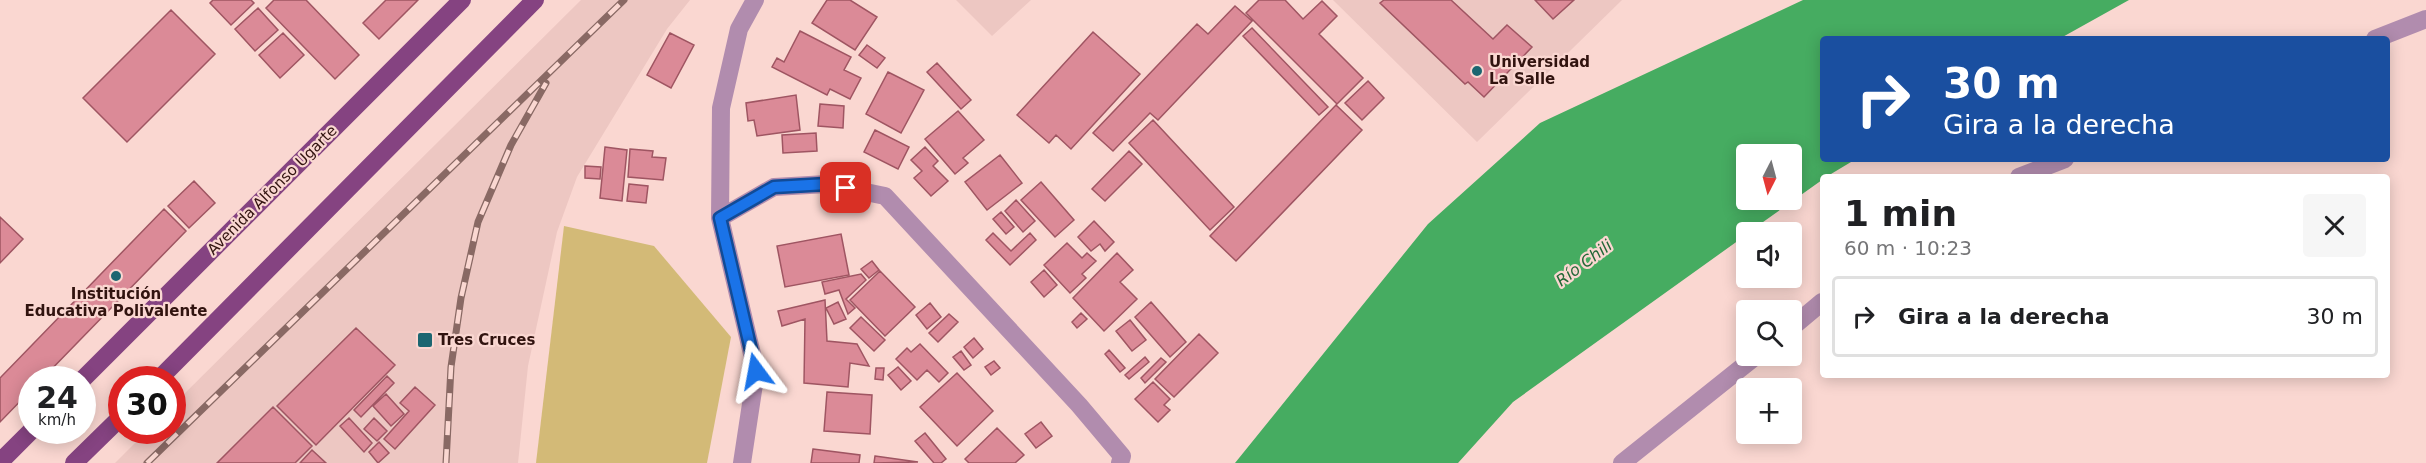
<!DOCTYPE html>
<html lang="es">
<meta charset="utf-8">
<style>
:root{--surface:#fff;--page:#f6f6f6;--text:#202124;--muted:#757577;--line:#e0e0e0}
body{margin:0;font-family:"DejaVu Sans",sans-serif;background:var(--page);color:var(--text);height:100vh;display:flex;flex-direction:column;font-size:22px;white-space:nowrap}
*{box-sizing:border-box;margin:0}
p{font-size:20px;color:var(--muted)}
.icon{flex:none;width:33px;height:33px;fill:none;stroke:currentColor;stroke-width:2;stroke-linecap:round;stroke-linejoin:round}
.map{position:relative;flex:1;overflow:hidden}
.panel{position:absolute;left:1820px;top:174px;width:570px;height:204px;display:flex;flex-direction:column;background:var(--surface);border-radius:6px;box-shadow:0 3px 15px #0003}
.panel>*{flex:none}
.guide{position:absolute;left:1820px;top:36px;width:570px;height:126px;border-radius:6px;box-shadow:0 3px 15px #0003;background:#1a4fa0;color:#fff;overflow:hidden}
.needle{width:39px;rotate:186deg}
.tools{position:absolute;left:1736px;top:144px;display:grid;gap:12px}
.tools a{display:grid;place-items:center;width:66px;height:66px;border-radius:6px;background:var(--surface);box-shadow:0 3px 15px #0003;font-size:30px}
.speed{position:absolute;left:18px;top:366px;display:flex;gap:12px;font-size:30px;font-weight:700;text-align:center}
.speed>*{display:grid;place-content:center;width:78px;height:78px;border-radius:50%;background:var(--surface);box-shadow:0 3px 15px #0003;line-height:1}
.speed small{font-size:15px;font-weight:400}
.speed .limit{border:9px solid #d22;background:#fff;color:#111}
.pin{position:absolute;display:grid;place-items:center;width:51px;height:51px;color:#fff;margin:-26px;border-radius:12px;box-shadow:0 3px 9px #0006}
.me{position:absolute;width:66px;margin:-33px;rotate:347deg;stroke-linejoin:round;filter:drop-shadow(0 0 4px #0008)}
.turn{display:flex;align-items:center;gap:21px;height:126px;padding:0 24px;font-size:27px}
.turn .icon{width:78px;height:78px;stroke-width:2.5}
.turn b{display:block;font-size:42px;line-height:51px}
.round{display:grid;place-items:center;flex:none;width:63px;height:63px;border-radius:6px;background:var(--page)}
.headline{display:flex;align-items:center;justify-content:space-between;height:102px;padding:0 24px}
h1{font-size:36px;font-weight:800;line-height:45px}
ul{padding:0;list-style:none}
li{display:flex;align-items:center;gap:18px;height:81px;margin:0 12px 9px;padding:0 12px;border:3px solid var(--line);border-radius:6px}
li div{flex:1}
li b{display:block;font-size:22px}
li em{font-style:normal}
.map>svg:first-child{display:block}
.built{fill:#edc7c2}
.green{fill:#d3ba77}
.water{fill:#46ac61;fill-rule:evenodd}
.building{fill:#db8a97;stroke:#9f5562;stroke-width:1.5}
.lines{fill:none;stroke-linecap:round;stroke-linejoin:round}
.minor{stroke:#b18cae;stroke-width:18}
.major{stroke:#854381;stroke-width:18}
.rail-casing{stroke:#896964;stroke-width:7}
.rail{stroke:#fad7d1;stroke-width:4.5;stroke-dasharray:14;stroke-linecap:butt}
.route-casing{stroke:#114b97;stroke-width:15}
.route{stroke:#1a73e8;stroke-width:10}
.poi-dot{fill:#1c6671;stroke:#fad7d1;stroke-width:2}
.labels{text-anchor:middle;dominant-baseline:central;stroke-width:4.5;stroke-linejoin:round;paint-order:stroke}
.poi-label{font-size:15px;font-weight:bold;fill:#31130f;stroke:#fad7d1;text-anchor:start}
.street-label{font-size:15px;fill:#31130f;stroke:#fad7d1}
.water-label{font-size:16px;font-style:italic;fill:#226736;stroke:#fad7d1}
</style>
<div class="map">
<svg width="2426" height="463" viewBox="0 0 2426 463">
<rect width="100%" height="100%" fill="#fad7d1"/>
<path class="built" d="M581,0H690L667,29L577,177L557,232L528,366L518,463H115L147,431L172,430L173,405Z
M956,0H1031L992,36Z
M1333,0H1622L1477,142Z"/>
<path class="green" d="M564,226L654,246L731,337L707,463H536Z"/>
<path class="water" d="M1803,0H2129L2059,39H1822V159H1856L1826,177H1822V180L1749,232H1746V235L1513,402L1458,463H1235L1428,224L1540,123ZM1746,154H1791V200H1746Z"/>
<path class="building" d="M213,0H251L254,3L231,25L210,3Z
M274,0H306L359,55L335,79L266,8Z
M386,0H418L379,39L363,23Z
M827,0H850L877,17L855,50L812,23Z
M1259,0H1285L1303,19L1322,1L1337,16L1319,34L1363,78L1337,104L1246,13Z
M1384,0H1451L1493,39L1507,25L1532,47L1484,97L1468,82L1465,84L1380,3Z
M1535,0H1574L1553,19Z
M1235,6L1252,21L1158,120L1150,113L1113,151L1093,133L1197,24L1208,34Z
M258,8L278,30L255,51L235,29Z
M171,10L215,54L127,142L83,98Z
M1252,28L1328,107L1319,115L1243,36Z
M800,31L851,57L844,70L861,78L850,99L830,89L827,95L772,67L777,58L784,62Z
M1093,32L1140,74L1071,149L1056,135L1049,143L1017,115Z
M283,33L304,55L280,78L259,55Z
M670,33L694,45L671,88L647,75Z
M867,45L885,58L877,68L859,55Z
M937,63L971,100L961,109L927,72Z
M888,72L924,90L901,133L866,114Z
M1368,81L1384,98L1362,120L1345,103Z
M796,95L800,130L757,136L754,120L748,121L746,103Z
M820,104L844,106L843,128L818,126Z
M1336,105L1362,130L1236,261L1210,236Z
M958,111L984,140L963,158L968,163L955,174L925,139Z
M1153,120L1234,207L1210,230L1129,143Z
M875,130L909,147L898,169L864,152Z
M816,133L817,151L783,153L782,135Z
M605,147L627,150L622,201L600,198Z
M925,147L938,161L933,166L948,181L931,196L914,178L922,171L911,160Z
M630,149L653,151L652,157L666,158L663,180L628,177Z
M1129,151L1142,164L1105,201L1092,189Z
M1000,155L1022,183L987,210L965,182Z
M585,166L601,167L600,179L585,178Z
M194,181L215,203L189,228L168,206Z
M1041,182L1074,220L1055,237L1021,200Z
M629,184L648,186L646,203L627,201Z
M1016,200L1035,221L1023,232L1005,211Z
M164,209L186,231L41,380H32V389L0,422V378Z
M1001,212L1014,227L1006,234L993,219Z
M0,217L23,239L0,263Z
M1094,221L1114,242L1105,251L1100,244L1091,251L1078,237Z
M993,233L1011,251L1030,233L1036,240L1010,265L986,240Z
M841,234L849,275L785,287L777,246Z
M1067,243L1082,258L1087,253L1096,261L1082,274L1086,278L1070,293L1044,265Z
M1117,253L1133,270L1120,282L1137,299L1104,331L1073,298Z
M872,261L879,270L869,278L861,269Z
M1044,270L1057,285L1044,297L1031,282Z
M880,271L915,307L885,336L850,300Z
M861,274L866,280L846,299L855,308L848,314L839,290L825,294L822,282Z
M825,300L827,341L857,344L869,366L850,363L848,387L804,383L805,319L782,326L778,311Z
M838,302L846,319L834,324L826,308Z
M1151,302L1186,342L1170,357L1135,317Z
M930,303L941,317L927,329L916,315Z
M1081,313L1087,319L1077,328L1072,322Z
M949,314L958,322L938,342L929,333Z
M861,317L885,340L874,351L850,328Z
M1130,320L1146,340L1132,351L1116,331Z
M356,328L395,365L316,445L277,406Z
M1199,334L1218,353L1174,397L1155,379Z
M974,338L983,349L973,358L964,347Z
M920,344L948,373L939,382L927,370L917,380L896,359L907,348L911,352Z
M1109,350L1125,368L1120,372L1105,354Z
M961,351L971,365L964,370L953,357Z
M1145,357L1149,362L1129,379L1125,375Z
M1161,358L1166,362L1145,383L1141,378Z
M994,361L1000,368L991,375L985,367Z
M898,367L911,381L901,390L888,375Z
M876,368H884L883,380L875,379Z
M957,373L993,411L957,446L920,407Z
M387,376L394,383L361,417L354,410Z
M1153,382L1170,399L1164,405L1170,410L1158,422L1135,399Z
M415,387L435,405L395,449L384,439L409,411L400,403Z
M827,392L872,395L870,434L824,431Z
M386,394L404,414L391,426L373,406Z
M273,407L312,446L295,463H217Z
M349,418L372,443L364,452L340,426Z
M374,418L387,431L377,441L364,429Z
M1041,422L1052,436L1036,448L1025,434Z
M997,428L1024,455L1015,463H969L965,459Z
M925,433L946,459L941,463H934L915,441Z
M379,442L389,453L378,463L369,452Z
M813,449L860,455L859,463H811Z
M312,450L326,463H300Z
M875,456L918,462L874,463Z"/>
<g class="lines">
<path class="minor" d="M2375,39L2426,19
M2019,177L2065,159
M720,218L774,187L827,184L885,196L1079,405L1122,456L1120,463
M1791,328L1822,302
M742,463L756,371L720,218L721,108L739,29L755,0
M1622,463L1756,356"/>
<path class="major" d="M82,380L462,0
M158,380L535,0
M0,462L32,430
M74,463L122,416"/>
<g class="rail-casing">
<path id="rail" d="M147,463L624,0
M446,463L451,367L461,298L478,222L511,145L546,83"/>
</g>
<use href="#rail" class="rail"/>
</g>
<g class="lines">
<g class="route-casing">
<path id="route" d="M756,371L720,218L774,187L827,184L846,188"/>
</g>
<use href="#route" class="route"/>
</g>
<g class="poi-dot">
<circle cx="1477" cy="71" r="6"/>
<circle cx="116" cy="276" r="6"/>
<rect x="417" y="332" width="16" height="16" rx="3"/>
</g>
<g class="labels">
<g class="poi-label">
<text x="1489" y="62">Universidad<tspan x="1489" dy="17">La Salle</tspan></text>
<text x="116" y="294" text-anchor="middle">Institución<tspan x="116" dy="17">Educativa Polivalente</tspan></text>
<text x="438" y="340">Tres Cruces</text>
</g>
<g class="street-label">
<text transform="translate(272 190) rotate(-45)">Avenida Alfonso Ugarte</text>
</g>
<g class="water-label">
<text transform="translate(1584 263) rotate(-37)">Río Chili</text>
</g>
</g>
</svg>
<div class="tools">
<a><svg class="needle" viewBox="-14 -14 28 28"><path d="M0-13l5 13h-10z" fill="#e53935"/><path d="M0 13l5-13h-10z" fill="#757577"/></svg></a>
<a><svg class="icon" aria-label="sound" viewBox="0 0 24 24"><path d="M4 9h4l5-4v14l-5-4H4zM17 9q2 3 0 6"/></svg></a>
<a><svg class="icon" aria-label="search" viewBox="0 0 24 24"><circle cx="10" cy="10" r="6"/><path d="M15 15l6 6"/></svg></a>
<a>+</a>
</div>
<div class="speed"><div>24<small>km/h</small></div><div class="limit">30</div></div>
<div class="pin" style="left:846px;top:188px;background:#d93025"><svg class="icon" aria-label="arrive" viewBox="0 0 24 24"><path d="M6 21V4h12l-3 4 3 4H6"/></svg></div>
<svg class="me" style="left:756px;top:371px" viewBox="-20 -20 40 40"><path d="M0-17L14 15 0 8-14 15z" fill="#1a73e8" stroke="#fff" stroke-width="4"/></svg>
<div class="guide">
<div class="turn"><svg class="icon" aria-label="right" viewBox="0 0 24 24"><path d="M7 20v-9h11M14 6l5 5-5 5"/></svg><div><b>30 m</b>Gira a la derecha</div></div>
</div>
<section class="panel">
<div class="headline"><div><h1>1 min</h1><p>60 m · 10:23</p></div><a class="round"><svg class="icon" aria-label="close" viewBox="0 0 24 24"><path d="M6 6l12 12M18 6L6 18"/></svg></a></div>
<ul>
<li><svg class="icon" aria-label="right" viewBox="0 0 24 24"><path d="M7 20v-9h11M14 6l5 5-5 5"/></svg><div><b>Gira a la derecha</b></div><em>30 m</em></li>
</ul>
</section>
</div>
